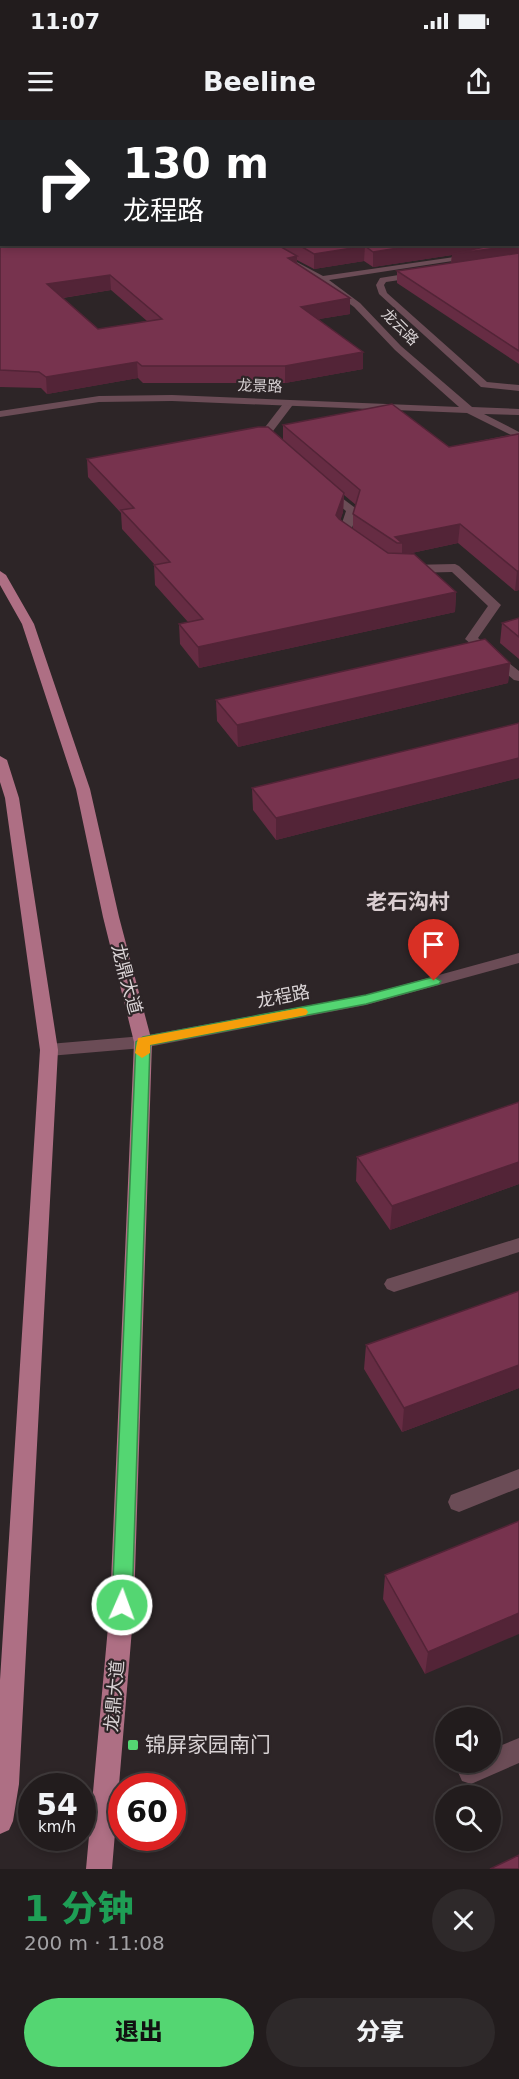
<!DOCTYPE html>
<html lang="zh">
<meta charset="utf-8">
<style>
:root{--surface:#221c1d;--page:#2e292a;--text:#f1f3f6;--muted:#a2a1a4;--line:#3f3a3b;--accent:#54d672}
body{margin:0;font-family:"DejaVu Sans","Noto Sans SC",sans-serif;background:var(--page);color:var(--text);height:100vh;display:flex;flex-direction:column;font-size:22px;white-space:nowrap}
*{box-sizing:border-box;margin:0}
p{font-size:20px;color:var(--muted)}
.icon{flex:none;width:33px;height:33px;fill:none;stroke:currentColor;stroke-width:2;stroke-linecap:round;stroke-linejoin:round}
.map{position:relative;height:1749px;overflow:hidden}
.drawer{display:flex;flex-direction:column;background:var(--surface);flex:1}
.drawer>*{flex:none}
.banner{position:absolute;left:0px;top:0px;width:519px;height:126px;box-shadow:0 3px 9px #0003,0 0 0 2px var(--line);background:#202124;color:#fff;overflow:hidden}
.tools{position:absolute;left:435px;top:1587px;display:grid;gap:12px}
.tools a{display:grid;place-items:center;width:66px;height:66px;border-radius:50%;background:var(--surface);box-shadow:0 3px 9px #0003,0 0 0 2px var(--line);font-size:30px}
.speed{position:absolute;left:18px;top:1653px;display:flex;gap:12px;font-size:30px;font-weight:700;text-align:center}
.speed>*{display:grid;place-content:center;width:78px;height:78px;border-radius:50%;background:var(--surface);box-shadow:0 3px 9px #0003,0 0 0 2px var(--line);line-height:1}
.speed small{font-size:15px;font-weight:400}
.speed .limit{border:9px solid #d22;background:#fff;color:#111}
.pin{position:absolute;display:grid;place-items:center;width:51px;height:51px;color:#fff;margin:-62px -26px;border-radius:50% 50% 50% 0;rotate:-45deg;box-shadow:0 0 6px #0007}
.pin .icon{rotate:45deg}
.me{position:absolute;width:66px;margin:-33px;rotate:2deg;stroke-linejoin:round;filter:drop-shadow(0 0 4px #0008)}
.turn{display:flex;align-items:center;gap:21px;height:126px;padding:0 24px;font-size:27px}
.turn .icon{width:78px;height:78px;stroke-width:2.5}
.turn b{display:block;font-size:42px;line-height:51px}
.round{display:grid;place-items:center;flex:none;width:63px;height:63px;border-radius:32px;background:var(--page)}
.overview{display:flex;align-items:center;justify-content:space-between;height:102px;padding:0 24px}
h1{font-size:36px;font-weight:800;line-height:45px;color:#1e9e55}
.primary-button{display:flex;gap:12px;margin-top:auto;padding:12px 24px}
.primary-button a{flex:1;height:69px;border-radius:36px;background:var(--accent);color:#111;font-size:24px;font-weight:800;line-height:69px;text-align:center}
.primary-button a+a{background:var(--page);color:var(--text)}
.status{display:flex;justify-content:space-between;align-items:center;height:42px;padding:0 30px;background:var(--surface);direction:ltr}
.status svg{height:16px;fill:currentColor}
header{display:flex;justify-content:space-between;align-items:center;height:78px;padding:0 24px;background:var(--surface);font-size:27px;font-weight:800}
.map>svg:first-child{display:block}
.lines{fill:none;stroke-linecap:round;stroke-linejoin:round}
.service{fill:#6b4c56;fill-rule:evenodd}
.minor{fill:#6b4c56;fill-rule:evenodd}
.tertiary{fill:#6b4c56;fill-rule:evenodd}
.primary{fill:#ae6f84;fill-rule:evenodd}
.wall{fill:#662c43;fill-rule:evenodd}
.shaded-wall{fill:#532437}
.building{fill:#77334e;stroke:#532437;stroke-width:1.5;fill-rule:evenodd}
.route{fill:#54d672;stroke:#378b4a;stroke-width:1.5}
.slow{fill:#f59e0b}
.poi-dot{fill:#54d672;stroke:#2d2527;stroke-width:2}
.labels{text-anchor:middle;dominant-baseline:central;stroke-width:4.5;stroke-linejoin:round;paint-order:stroke}
.far-street-label{font-size:15px;fill:#d8d2d4;stroke:#2d2527}
.street-label{font-size:18px;fill:#d8d2d4;stroke:#2d2527}
.quarter-label{font-size:21px;font-weight:bold;fill:#daced1;stroke:#2d2527}
.near-poi-label{font-size:21px;fill:#d8d2d4;stroke:#2d2527;text-anchor:start}
</style>
<div class="status"><b>11:07</b><svg viewBox="0 0 49 12"><path d="M0 12V9h3v3zM5 12V6h3v6zM10 12V3h3v9zM15 12V0h3v12zM26 1h20v11H26zM47 4h2v5h-2z"/></svg></div>
<header><svg class="icon" aria-label="menu" viewBox="0 0 24 24"><path d="M4 6h16M4 12h16M4 18h16"/></svg>Beeline<svg class="icon" aria-label="share" viewBox="0 0 24 24"><path d="M12 15V3M7 8l5-5 5 5M5 13v7h14v-7"/></svg></header>
<div class="map">
<svg width="519" height="1749" viewBox="0 0 519 1749">
<rect width="100%" height="100%" fill="#2d2527"/>
<g class="lines">
<path class="service" d="M417,152L421,155L420,157L386,162L384,165L387,173L487,262L519,265V271L481,267L379,174L376,165L380,158Z
M519,1349V1368L459,1392L451,1389L448,1382L451,1375Z
M519,1618V1643L471,1664L462,1661L458,1652L462,1643L490,1642V1630Z"/>
<path class="minor" d="M286,280L295,282L270,315L280,324L271,326L259,315Z
M326,366L358,390L350,414L359,422L357,424H349L338,415L346,391L322,371L321,369Z
M455,444L459,446L501,485L478,518L519,551V561L514,560L465,519L488,486L452,452L409,453L403,449L409,445Z
M519,1118V1132L394,1172L387,1169L384,1164L387,1159Z"/>
<path class="tertiary" d="M311,0H318L319,2H312Z
M518,50H519V54H518Z
M0,68H2V72H0Z
M252,124H263L323,156L475,134L476,136L472,138L329,160L360,183L401,226L472,287L519,289V295L484,294L519,312V319L467,293L172,281L99,282L0,297V291L99,276L172,275L459,287L395,230L354,187L316,159Z
M519,833V843L366,885L143,928L49,936L43,934L40,930L43,926L49,924L143,916L366,875Z"/>
<path class="primary" d="M0,451L6,455L34,504L90,669L119,797L152,922L134,1485L112,1749H86L110,1485L134,922L103,797L76,669L22,504L0,465Z
M0,636L7,640L19,678L58,930L19,1664L13,1701L9,1710L0,1714V1560L40,930L5,678L0,662Z"/>
</g>
<path class="wall" d="M0,91L2,124H518L519,123V244L397,163V151L451,143L452,135L373,147L364,141L314,149L297,140V144L350,178V194L319,199L363,249L285,263H143L138,258L47,274L41,268L0,267ZM111,170L147,201L98,209L63,178Z
M283,305L449,327L519,313V470L515,471L458,423L407,434L456,472L455,492L199,548L180,524L179,504L188,502L155,465L154,445H155L122,409L121,393L88,357L87,339L283,320ZM344,375L356,385L353,394V409L340,400L343,392Z
M519,498V539L500,523L502,503Z
M510,543L508,563L238,627L217,601L216,580Z
M519,603V658L276,720L253,690L252,668Z
M519,982V1064L390,1110L356,1061L357,1037Z
M519,1171V1268L402,1312L364,1249L366,1225Z
M519,1401L425,1554L383,1479L385,1455Z"/>
<path class="shaded-wall" d="M0,30H2V43H0Z
M423,124L519,125V136L451,145L452,135L373,147V132Z
M365,126L364,141L314,149V134Z
M297,136V151L288,138Z
M110,155L111,170L49,180L47,164Z
M350,178V194L301,202V187Z
M363,232V249L285,263V246Z
M137,242L138,258L47,274L46,257Z
M344,373L343,392L336,414V395Z
M460,404L458,423L402,435V423L395,417Z
M517,451H519V470L515,471Z
M456,472L455,492L199,548L198,527Z
M510,543L508,563L238,627L237,605Z
M519,638V658L276,720V698Z
M519,1042V1064L390,1110L392,1086Z
M519,1245V1268L402,1312L404,1288Z
M519,1493V1514L425,1554L428,1532Z"/>
<path class="building" d="M0,0H279L282,2H2V15H0Z
M0,91H2V124H276L297,136L288,138L350,178L301,187L363,232L285,246H142L137,242L46,257L39,252L0,250ZM110,155L162,199L98,209L47,164Z
M518,122L519,123V125L452,134L498,124H518Z
M297,124H423L373,132L365,126L314,134Z
M519,133V231L397,151Z
M392,284L449,327L519,314V451H517L460,404L395,417L402,423H397L353,394L360,370L283,305Z
M258,307H268L344,373L336,395L339,399L388,433L414,434L456,472L198,527L179,504L203,499L154,445L170,442L121,390L134,388L87,339Z
M519,498V517L502,503Z
M485,519L510,543L237,605L216,580Z
M519,603V638L276,698L252,668Z
M519,982V1042L392,1086L357,1037Z
M519,1171V1245L404,1288L366,1225Z
M519,1401V1493L428,1532L385,1455Z
M519,1735V1749H490Z"/>
<path class="route" d="M434,857L441,861L439,864L366,884L150,925L132,1485L129,1491L122,1493L115,1491L112,1485L136,922L143,917L366,875Z"/>
<path class="slow" d="M301,888L306,889L308,892L306,895L150,925V933L142,938L135,933L138,918Z"/>
<rect class="poi-dot" x="127" y="1619" width="12" height="12" rx="3"/>
<g class="labels">
<g class="far-street-label">
<text transform="translate(400 207) rotate(45)">龙云路</text>
<text transform="translate(260 266) rotate(2)">龙景路</text>
</g>
<g class="street-label">
<text transform="translate(127 859) rotate(75)">龙鼎大道</text>
<text transform="translate(283 876) rotate(-11)">龙程路</text>
<text transform="translate(114 1576) rotate(-85)">龙鼎大道</text>
</g>
<g class="quarter-label">
<text x="408" y="782">老石沟村</text>
</g>
<g class="near-poi-label">
<text x="145" y="1625">锦屏家园南门</text>
</g>
</g>
</svg>
<div class="tools">
<a><svg class="icon" aria-label="sound" viewBox="0 0 24 24"><path d="M4 9h4l5-4v14l-5-4H4zM17 9q2 3 0 6"/></svg></a>
<a><svg class="icon" aria-label="search" viewBox="0 0 24 24"><circle cx="10" cy="10" r="6"/><path d="M15 15l6 6"/></svg></a>
</div>
<div class="speed"><div>54<small>km/h</small></div><div class="limit">60</div></div>
<div class="pin" style="left:434px;top:861px;background:#d93025"><svg class="icon" aria-label="arrive" viewBox="0 0 24 24"><path d="M6 21V4h12l-3 4 3 4H6"/></svg></div>
<svg class="me" style="left:122px;top:1485px" viewBox="-20 -20 40 40"><circle r="17" fill="#54d672" stroke="#fff" stroke-width="3"/><path d="M0-11L8 9 0 5-8 9z" fill="#fff"/></svg>
<div class="banner">
<div class="turn"><svg class="icon" aria-label="right" viewBox="0 0 24 24"><path d="M7 20v-9h11M14 6l5 5-5 5"/></svg><div><b>130 m</b>龙程路</div></div>
</div>
</div>
<section class="drawer">
<div class="overview"><div><h1>1 分钟</h1><p>200 m · 11:08</p></div><a class="round"><svg class="icon" aria-label="close" viewBox="0 0 24 24"><path d="M6 6l12 12M18 6L6 18"/></svg></a></div>
<div class="primary-button"><a>退出</a><a>分享</a></div>
</section>
